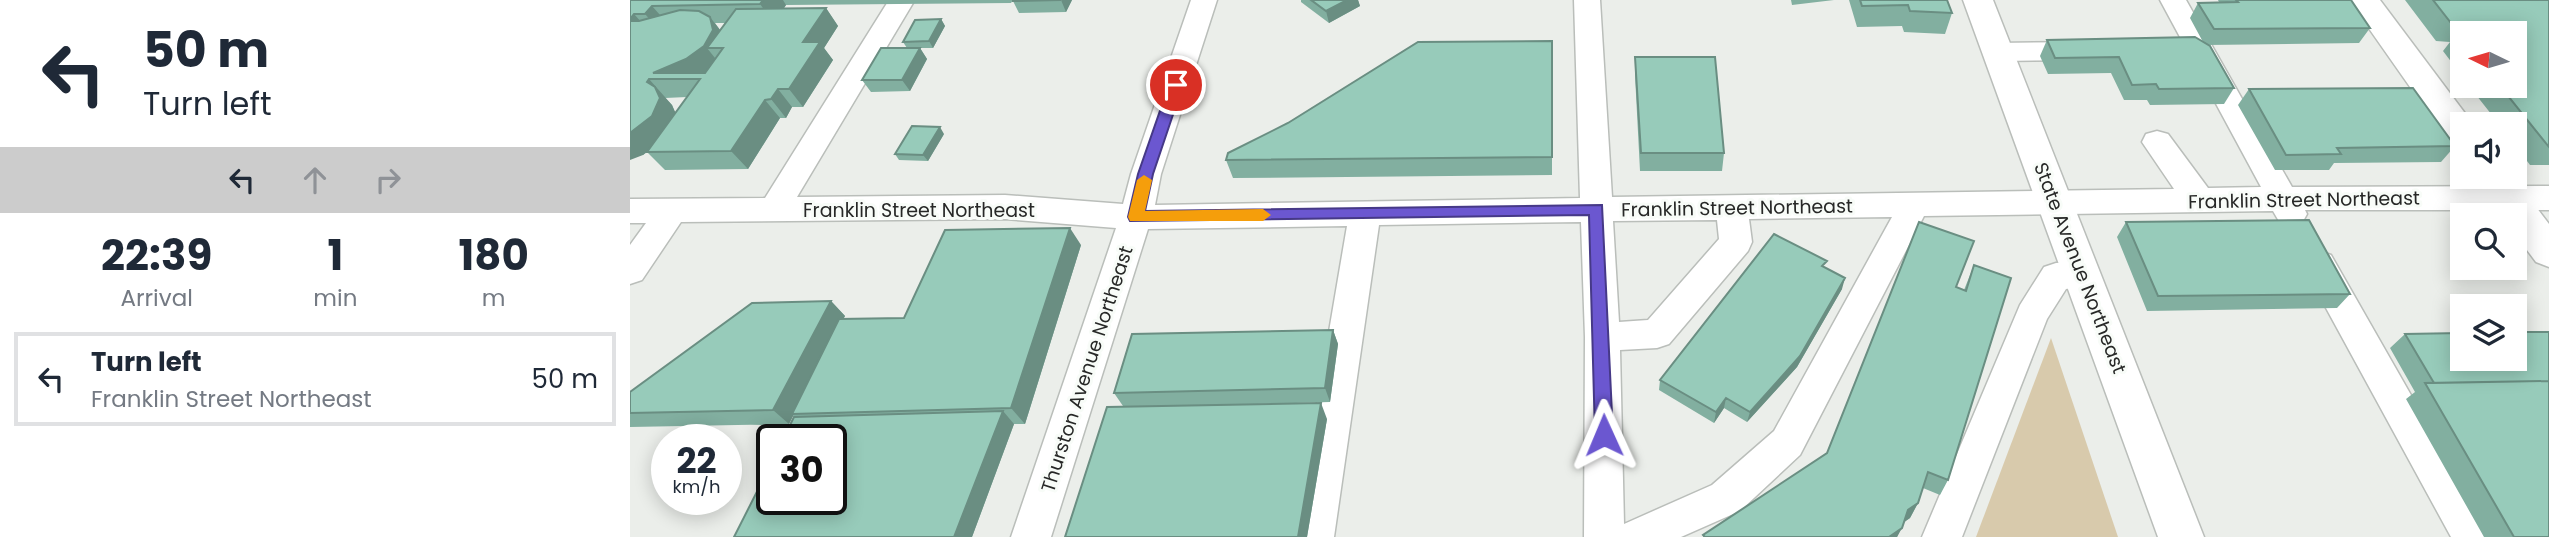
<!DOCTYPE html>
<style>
:root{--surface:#fff;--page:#f2f2f3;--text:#1f2937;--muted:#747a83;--line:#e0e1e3}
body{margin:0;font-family:Poppins,sans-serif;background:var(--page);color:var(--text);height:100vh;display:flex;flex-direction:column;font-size:26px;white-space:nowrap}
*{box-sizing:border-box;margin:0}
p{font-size:23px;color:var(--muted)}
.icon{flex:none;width:38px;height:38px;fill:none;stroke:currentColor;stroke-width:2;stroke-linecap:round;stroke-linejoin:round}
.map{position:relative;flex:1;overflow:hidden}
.drawer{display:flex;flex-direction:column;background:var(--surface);width:630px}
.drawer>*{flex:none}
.hud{background:#fff;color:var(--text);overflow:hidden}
.needle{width:46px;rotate:275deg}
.tools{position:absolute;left:1820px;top:21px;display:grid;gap:14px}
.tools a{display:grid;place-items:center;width:77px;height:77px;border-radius:0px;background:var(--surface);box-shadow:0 4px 18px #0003;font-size:35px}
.speed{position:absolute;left:21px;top:424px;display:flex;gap:14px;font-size:35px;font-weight:700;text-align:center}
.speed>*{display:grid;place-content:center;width:91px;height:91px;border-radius:50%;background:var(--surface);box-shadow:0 4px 18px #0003;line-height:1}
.speed small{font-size:18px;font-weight:400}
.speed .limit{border:4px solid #111;border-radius:10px;background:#fff;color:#111}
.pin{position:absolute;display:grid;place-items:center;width:60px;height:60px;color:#fff;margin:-30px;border:4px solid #fff;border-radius:50%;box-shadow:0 2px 7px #0007}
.me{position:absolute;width:77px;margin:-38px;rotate:359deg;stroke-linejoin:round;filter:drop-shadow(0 0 5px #0008)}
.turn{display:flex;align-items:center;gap:24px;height:147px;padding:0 28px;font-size:32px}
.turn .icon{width:91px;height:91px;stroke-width:2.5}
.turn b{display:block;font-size:49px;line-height:60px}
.lanes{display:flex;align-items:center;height:66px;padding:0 28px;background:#0003;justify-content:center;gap:35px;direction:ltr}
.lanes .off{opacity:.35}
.eta{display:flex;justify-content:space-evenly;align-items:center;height:119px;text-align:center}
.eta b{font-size:42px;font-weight:700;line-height:49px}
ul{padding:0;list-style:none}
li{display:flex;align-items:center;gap:21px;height:94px;margin:0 14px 10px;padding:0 14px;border:4px solid var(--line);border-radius:0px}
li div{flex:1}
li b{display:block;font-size:26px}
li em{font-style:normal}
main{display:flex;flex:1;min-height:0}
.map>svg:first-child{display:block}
.green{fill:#d8caac}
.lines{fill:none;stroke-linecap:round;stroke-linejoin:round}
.minor-casing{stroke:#babeba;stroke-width:3}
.major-casing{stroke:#babeba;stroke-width:3}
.minor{fill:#fff;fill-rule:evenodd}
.major{fill:#fff;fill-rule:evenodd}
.wall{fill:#82afa0;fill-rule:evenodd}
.shaded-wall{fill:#6a8e82}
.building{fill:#97cbba;stroke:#6a8e82;stroke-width:2}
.route{fill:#6b57d0;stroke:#463987;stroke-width:2}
.slow{fill:#f59e0b}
.labels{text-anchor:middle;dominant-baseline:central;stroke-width:6;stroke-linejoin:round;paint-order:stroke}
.street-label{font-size:19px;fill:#272827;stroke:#f8fcf8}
</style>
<main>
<section class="drawer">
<div class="hud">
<div class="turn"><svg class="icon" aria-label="left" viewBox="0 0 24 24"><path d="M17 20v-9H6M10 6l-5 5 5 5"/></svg><div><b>50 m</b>Turn left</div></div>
<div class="lanes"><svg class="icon" aria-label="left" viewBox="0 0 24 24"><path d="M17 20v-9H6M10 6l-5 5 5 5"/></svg><svg class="icon off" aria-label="ahead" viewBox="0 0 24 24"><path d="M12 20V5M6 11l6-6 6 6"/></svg><svg class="icon off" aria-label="right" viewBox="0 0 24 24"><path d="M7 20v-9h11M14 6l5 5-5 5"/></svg></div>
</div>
<div class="eta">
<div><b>22:39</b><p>Arrival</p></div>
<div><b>1</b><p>min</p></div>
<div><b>180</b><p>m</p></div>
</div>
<ul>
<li><svg class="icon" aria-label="left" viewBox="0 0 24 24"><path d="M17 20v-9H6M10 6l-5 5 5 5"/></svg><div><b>Turn left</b><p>Franklin Street Northeast</p></div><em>50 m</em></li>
</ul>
</section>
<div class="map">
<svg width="1919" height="537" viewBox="0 0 1919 537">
<rect width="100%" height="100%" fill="#ebeeea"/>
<path class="green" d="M1421,338L1488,537H1346Z"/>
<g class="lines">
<g class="minor-casing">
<path id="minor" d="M259,0H281L283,3L167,197L375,195L493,204L501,174L561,0H587L531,174L525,205L950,198L944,0H970L982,197L1544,189L1512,142L1516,134L1527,131L1538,134L1578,188L1631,187L1530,0H1556L1662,187L1919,186V210H1675L1677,214L1672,223L1661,226L1650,223L1643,211L1294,216L1170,455L1110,511L1051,537H954L955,337L951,222L749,225L704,537H664L717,226L518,229L421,537H381L486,228L375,219L51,222L12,280L0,284V245L16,223H0V199L135,198ZM1262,217L1144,431L1082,485L994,524L990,350L1027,348L1039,344L1118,251L1122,242L1119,219ZM1087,220L1089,239L1018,320L989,322L983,221Z
M1456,42L1466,44L1470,51L1466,58L1456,60L1368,61L1358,59L1354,52L1358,45L1368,43Z
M1689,251L1701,255L1862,537H1821L1672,264L1677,255Z
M1452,262L1464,266L1469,275L1464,284L1436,289L1417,319L1332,537H1292L1390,305L1414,267L1426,263Z"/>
</g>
<g class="major-casing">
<path id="major" d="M1333,0H1363L1574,537H1528Z
M1719,0H1750L1843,124H1832V147L1820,144Z
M1845,177H1883L1919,224V267L1906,262L1885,234V215H1871Z"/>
</g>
<use href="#minor" class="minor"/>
<use href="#major" class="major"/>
</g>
<path class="wall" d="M0,0H383L381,3L156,5L154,8H196L208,26L194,48L203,60L173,107H162L156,118H150L118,169L35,170L17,152L13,155ZM85,23H95L90,30ZM57,97L45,113L42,105L35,98Z
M442,0L436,12L389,13L383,1Z
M671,0H728L730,6L699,23L671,2Z
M1161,0H1204L1162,5Z
M1219,0H1317L1322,13L1315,34L1274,32L1272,26L1227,27Z
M1588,0H1721L1740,28L1729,43L1577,45L1604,88L1594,104L1520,105L1517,100H1494L1481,73L1418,74L1410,56L1417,40L1573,42L1560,18L1568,3L1589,2Z
M1775,0H1919V165H1900L1885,145V124H1869L1839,86H1885L1832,33V76L1813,51L1820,42L1806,41Z
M311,19L315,26L303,48H290L297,59L280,91L241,92L232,80L277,48L273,42Z
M922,41V175L603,178L596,160Z
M1005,57L1094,153L1092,171H1010L1005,75Z
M1619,89L1825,146L1811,162L1704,163L1699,170H1645L1608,105Z
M314,134L298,161L269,160L265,154Z
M1496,222L1720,294L1707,308L1517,311L1487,237Z
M451,245L395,424H384L342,537H104L164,417L163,415L159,424L0,427V392L201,301L215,316L213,319L274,318Z
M1344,265L1318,480L1310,495L1293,488L1288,503L1280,518L1274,522L1267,537H1073V535L1197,453L1326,287L1334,290Z
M1195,267L1212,289L1167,367L1117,422L1094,408L1084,423L1029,390L1030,380Z
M703,330L708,344L700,402L627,404L697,419L677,537H435L493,406L484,393Z
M1775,334L1919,537H1854L1776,399L1785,392L1760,348Z"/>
<path class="shaded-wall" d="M133,0H153L156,5L144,23L130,4Z
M431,0H442L436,12Z
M717,0H728L730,6L699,23L696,11Z
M22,6L38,24L31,32L15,14Z
M196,8L208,26L194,48L203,60L173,107L159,89L173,42Z
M4,14L20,32L0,23V19Z
M80,17L94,35L93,48H77L89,63L72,77L23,73Z
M311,19L315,26L303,48L299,41Z
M290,48L297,59L280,91L272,80Z
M19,79L42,105L47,116L39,134L13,155L0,160V133Z
M148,89L162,107L156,118L141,99Z
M135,100L150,118L118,169L101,151Z
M310,127L314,134L298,161L293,155Z
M440,228L451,245L395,424L381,408Z
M1215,278L1212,289L1167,367L1117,422L1120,412Z
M201,301L215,316L159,424L143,410Z
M703,330L708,344L700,402L695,388Z
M1096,398L1094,408L1084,423L1086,412Z
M691,403L697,419L677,537H668Z
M373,411L384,424L342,537H324Z
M1288,503L1280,518L1270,525L1278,510Z
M1272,528L1267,537H1259Z"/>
<path class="building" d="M0,0H133L130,4L22,6L15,14H4L0,19Z
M383,0H431L383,1Z
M681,0H717L696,11Z
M1230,0H1317L1322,13L1280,11L1278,5L1232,6Z
M1606,0H1721L1740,28L1584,29L1568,3L1608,2Z
M1803,0H1919V147L1870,86H1885V33H1832V38L1827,32H1842L1834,23H1821Z
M196,8L173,42H190L159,89H148L141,99L135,100L101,151L17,152L70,79H19L17,82L25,87L30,98L22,116L0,133V21H9L50,10L69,11L80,17L83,30L74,46L56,59L23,73H75L93,48H77L106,9Z
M311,19L299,41L273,42L285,20Z
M1565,37L1580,46L1604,88L1529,89L1526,84L1502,85L1489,57L1425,58L1417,40Z
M922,41V157L596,160L598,153L658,123L788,42Z
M251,48H290L272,80H232Z
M1005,57H1085L1094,153H1011Z
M1783,88L1825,146L1707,148L1711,154L1656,155L1619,89Z
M282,126L310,127L293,155L265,154Z
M1679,220L1720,294L1528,296L1496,222Z
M1289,222L1344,241L1326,287L1336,291L1344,265L1381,278L1318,480L1298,472L1288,503L1278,510L1272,528L1259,537H1075L1073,535L1197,453Z
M440,228L381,408L162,414L209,319L274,318L315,230Z
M1144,234L1197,261L1192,266L1215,278L1170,356L1120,412L1096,398L1086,412L1030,380Z
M201,301L143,410L0,413V392L122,303Z
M703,330L695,388L484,393L502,334Z
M1885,332H1919V381L1804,383L1775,334L1832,333V359H1885Z
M1919,381V537H1884L1795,383Z
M691,403L668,537H435L477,407Z
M373,411L324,537H104L142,462V499H201V439H153L164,417Z"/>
<path class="route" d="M546,80L553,85L523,174L515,211L972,205L983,435L980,440L974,443L968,440L965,435L959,215L500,221L498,217L508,174L539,85Z"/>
<path class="slow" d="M514,175L522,180L515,211L633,209L641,215L633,221H500L498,217L507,180Z"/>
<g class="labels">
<g class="street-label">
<text transform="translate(1674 200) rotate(-1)">Franklin Street Northeast</text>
<text transform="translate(1107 208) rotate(-1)">Franklin Street Northeast</text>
<text x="289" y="210">Franklin Street Northeast</text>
<text transform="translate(1450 268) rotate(69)">State Avenue Northeast</text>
<text transform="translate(457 369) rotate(-72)">Thurston Avenue Northeast</text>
</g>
</g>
</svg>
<div class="tools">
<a><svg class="needle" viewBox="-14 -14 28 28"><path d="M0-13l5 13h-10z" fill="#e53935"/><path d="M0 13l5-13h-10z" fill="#747a83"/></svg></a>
<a><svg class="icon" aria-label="sound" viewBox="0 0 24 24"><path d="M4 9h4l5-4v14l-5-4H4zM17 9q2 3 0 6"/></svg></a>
<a><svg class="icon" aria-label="search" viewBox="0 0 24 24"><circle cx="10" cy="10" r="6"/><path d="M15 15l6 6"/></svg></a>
<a><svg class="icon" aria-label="layers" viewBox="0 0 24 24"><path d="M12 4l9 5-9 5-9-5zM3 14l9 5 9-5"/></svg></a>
</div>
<div class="speed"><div>22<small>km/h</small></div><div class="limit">30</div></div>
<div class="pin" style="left:546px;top:85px;background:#d93025"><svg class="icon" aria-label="arrive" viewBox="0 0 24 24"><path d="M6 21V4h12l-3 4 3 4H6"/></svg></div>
<svg class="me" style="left:974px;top:435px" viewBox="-20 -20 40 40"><path d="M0-17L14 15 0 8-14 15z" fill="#6b57d0" stroke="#fff" stroke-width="4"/></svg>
</div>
</main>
